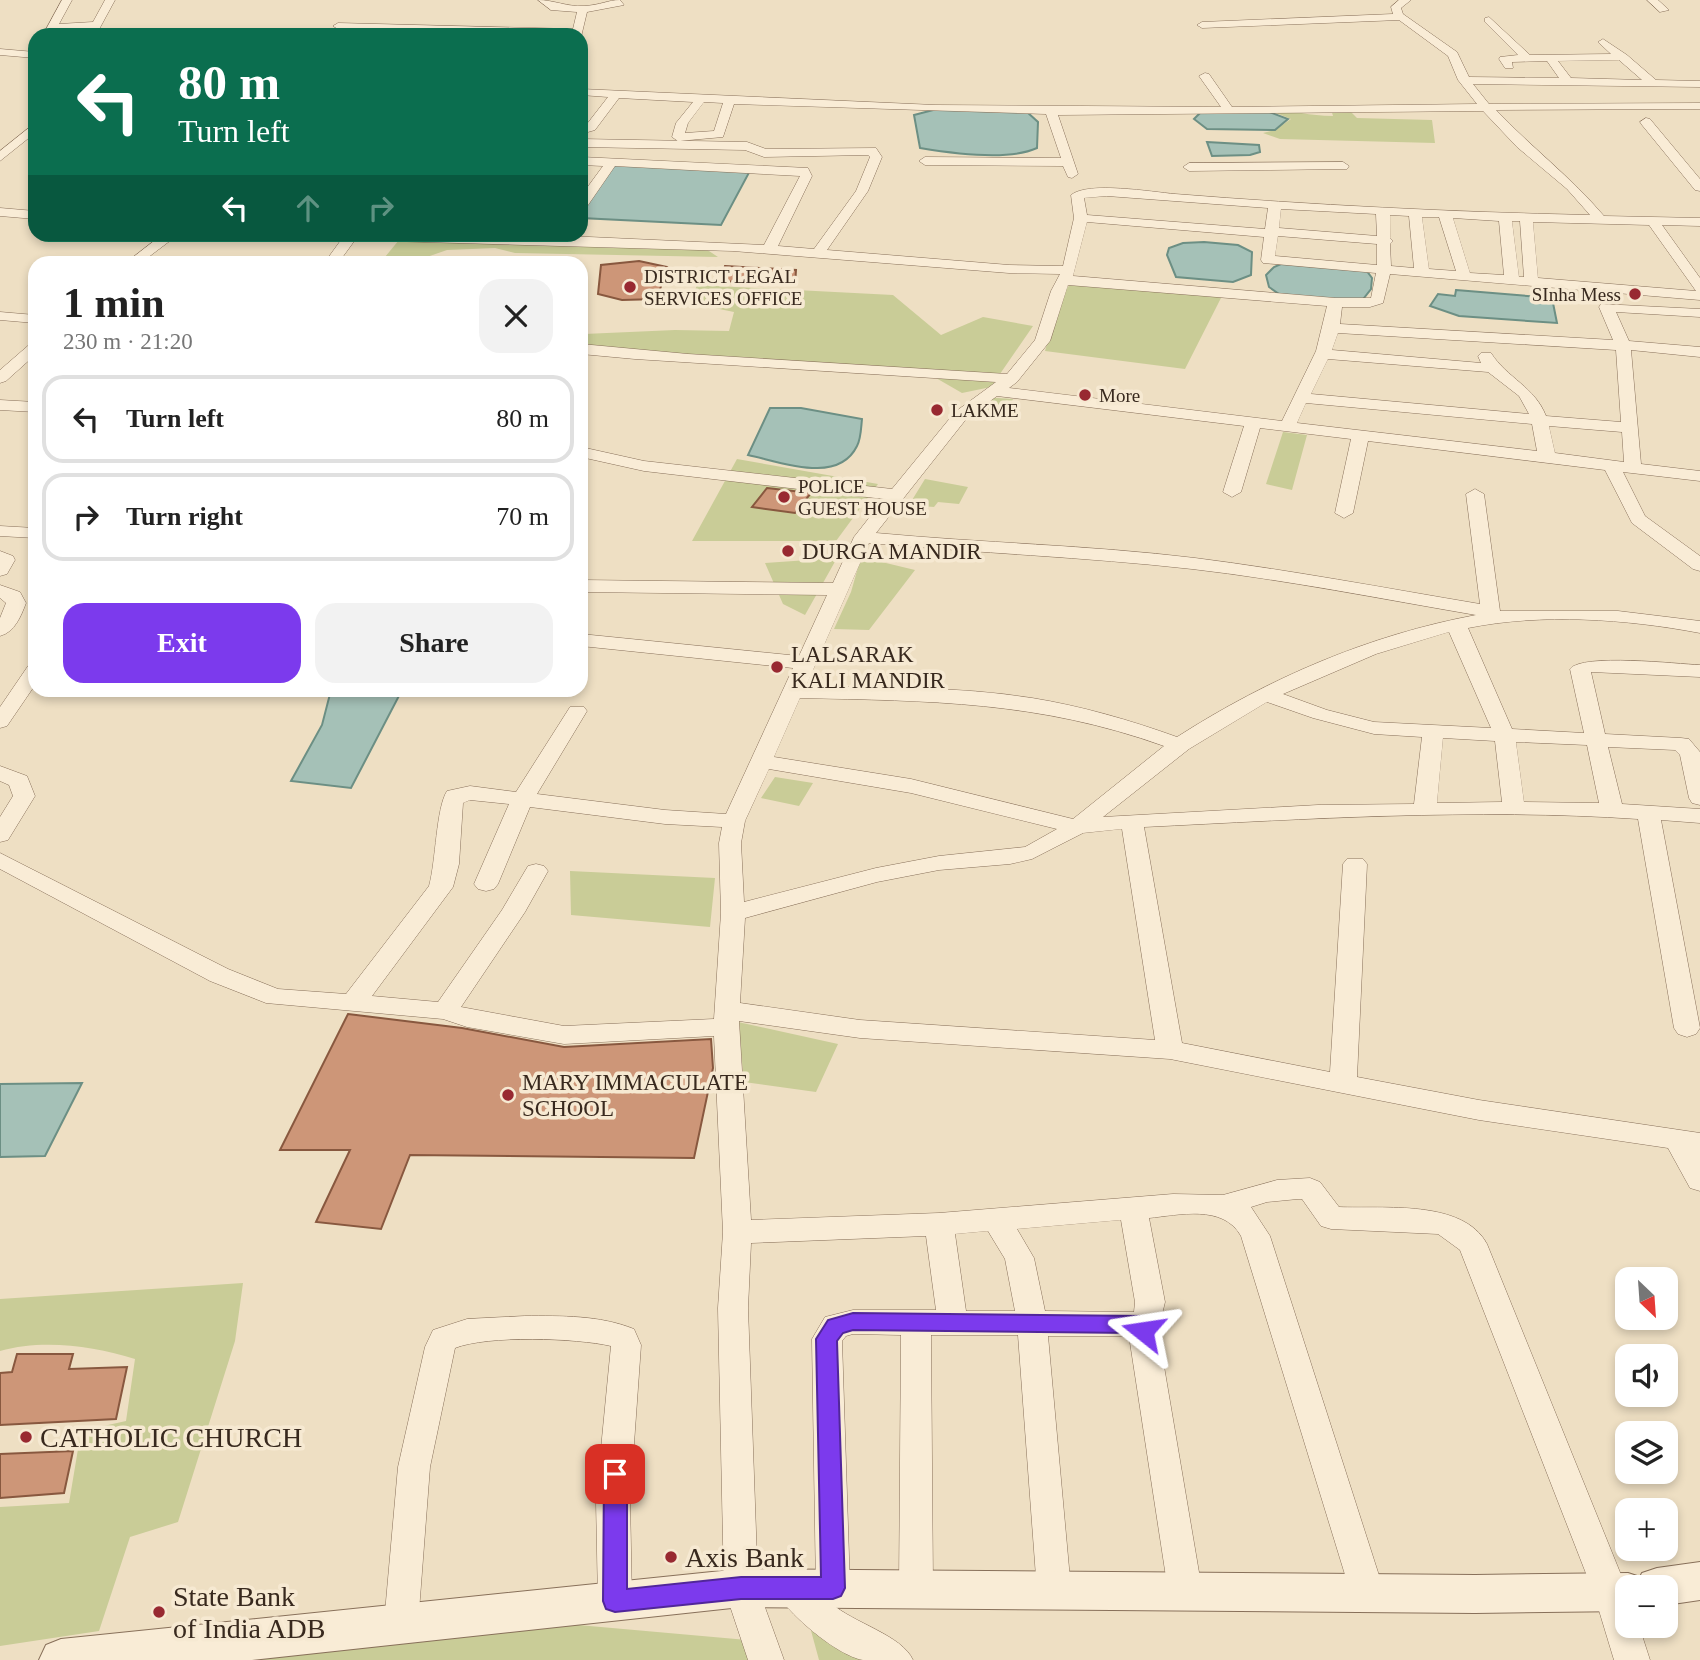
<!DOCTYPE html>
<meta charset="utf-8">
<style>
:root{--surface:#fff;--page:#f2f2f2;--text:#222;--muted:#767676;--line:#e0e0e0;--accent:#7c3aed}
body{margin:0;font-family:Georgia,serif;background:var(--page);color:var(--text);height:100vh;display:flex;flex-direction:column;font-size:26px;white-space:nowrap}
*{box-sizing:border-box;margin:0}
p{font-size:23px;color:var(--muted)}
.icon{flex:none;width:38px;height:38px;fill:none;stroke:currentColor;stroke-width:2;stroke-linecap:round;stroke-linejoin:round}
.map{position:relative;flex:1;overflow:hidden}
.details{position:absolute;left:28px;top:256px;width:560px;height:441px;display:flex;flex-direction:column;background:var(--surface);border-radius:21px;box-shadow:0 4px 10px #0003}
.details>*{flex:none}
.guide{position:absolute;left:28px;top:28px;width:560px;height:214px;border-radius:21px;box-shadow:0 4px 10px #0003;background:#0b6e4f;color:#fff;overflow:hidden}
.needle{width:46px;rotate:155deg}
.controls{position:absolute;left:1615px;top:1267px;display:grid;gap:14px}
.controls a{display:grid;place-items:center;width:63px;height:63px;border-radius:14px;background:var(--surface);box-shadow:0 4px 10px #0003;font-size:35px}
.pin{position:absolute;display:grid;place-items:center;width:60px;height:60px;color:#fff;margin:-30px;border-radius:14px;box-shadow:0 4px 10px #0006}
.me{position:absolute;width:77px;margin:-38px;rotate:285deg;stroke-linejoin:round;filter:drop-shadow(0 0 5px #0008)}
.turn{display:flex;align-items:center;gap:24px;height:147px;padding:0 35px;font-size:32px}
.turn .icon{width:91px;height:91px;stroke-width:2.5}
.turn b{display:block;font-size:49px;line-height:60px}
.lanes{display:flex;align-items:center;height:66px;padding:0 35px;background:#0003;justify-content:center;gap:35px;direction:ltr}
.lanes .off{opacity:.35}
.round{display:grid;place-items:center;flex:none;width:74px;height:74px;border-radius:21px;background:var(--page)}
.head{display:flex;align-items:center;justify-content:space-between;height:119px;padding:0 35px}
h1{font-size:42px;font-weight:800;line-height:52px}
.button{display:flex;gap:14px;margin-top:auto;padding:14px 35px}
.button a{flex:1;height:80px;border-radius:21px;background:var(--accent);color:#fff;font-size:28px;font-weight:800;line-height:80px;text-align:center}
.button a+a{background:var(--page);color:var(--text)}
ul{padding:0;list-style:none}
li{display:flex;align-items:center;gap:21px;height:88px;margin:0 14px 10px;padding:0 21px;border:4px solid var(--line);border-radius:21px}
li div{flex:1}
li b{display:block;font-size:26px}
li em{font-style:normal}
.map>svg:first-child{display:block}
.green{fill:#c9cc97}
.water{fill:#a5c1b7;stroke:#6c8f84;stroke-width:2}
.building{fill:#cd9678;stroke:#88583f;stroke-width:2}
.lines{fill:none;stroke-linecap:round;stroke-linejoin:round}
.minor-casing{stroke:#88705a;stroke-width:1}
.tertiary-casing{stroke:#88705a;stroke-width:2}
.minor{fill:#f9ecd6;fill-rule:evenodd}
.tertiary{fill:#f9ecd6;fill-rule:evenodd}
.route{fill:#7c3aed;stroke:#51269a;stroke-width:2}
.poi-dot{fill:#982931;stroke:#f6e9d2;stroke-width:2.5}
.labels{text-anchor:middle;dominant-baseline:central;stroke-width:7;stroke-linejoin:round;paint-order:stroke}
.far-poi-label{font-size:19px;fill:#38291e;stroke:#f6e9d2;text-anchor:start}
.poi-label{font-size:23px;fill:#38291e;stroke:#f6e9d2;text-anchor:start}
.near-poi-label{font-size:28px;fill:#38291e;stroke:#f6e9d2;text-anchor:start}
</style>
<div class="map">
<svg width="1700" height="1660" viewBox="0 0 1700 1660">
<rect width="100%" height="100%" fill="#eedfc3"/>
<path class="green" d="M1331,109H1348L1357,118L1432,120L1435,143L1280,139L1263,133L1275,130L1291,119L1269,110C1293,110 1309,116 1333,116Z
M399,240L706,249L718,257L515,253L495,248L447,250L424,258L385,257Z
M1072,282L1222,296L1185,369L1045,351L1059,298Z
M697,285L893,295L941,335L983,317L1033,326L991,387L962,393L936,378L581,353V318L584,334L675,330L729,331L734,312L690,303Z
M982,397L1013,399L1004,419L969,414Z
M1283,432L1307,435L1292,490L1266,484Z
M737,459L878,484L836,541H692Z
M925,479L968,487L959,504L938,502L934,507L909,505Z
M861,557L915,570L869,630L834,629L851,592Z
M837,558L805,615L783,604L765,563Z
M775,777L813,783L799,806L761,798Z
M570,871L715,878L710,927L571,915Z
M738,1022L838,1044L816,1092L744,1082Z
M243,1283L235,1341L178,1522L130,1537L99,1631L0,1646V1507L69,1503L81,1431L126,1421L135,1359C93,1346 43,1339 0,1351V1299Z
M567,1624L771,1642L777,1660H225Z
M810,1627L870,1660H819Z"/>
<path class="water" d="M937,109L1027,112L1038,122L1037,148C1009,161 950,153 920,148L914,115Z
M1264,110L1288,119L1275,130L1207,129L1194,119L1202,111Z
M1207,142L1259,145L1260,152L1250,155L1212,156Z
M610,162L752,167L721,225L581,218V209Z
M1204,242L1238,245L1252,252L1251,275L1233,282L1176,277L1167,255L1169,248L1183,243Z
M1288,261L1366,270L1372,278L1371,289L1360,303L1279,294L1269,287L1266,275L1274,267Z
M1456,290L1552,298L1557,323L1459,316L1430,306L1438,294L1455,296Z
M770,408H801L862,419C861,428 861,439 857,446C838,485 781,462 748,455Z
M327,690H402L351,788L291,781L322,725L330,694Z
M82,1083L45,1156L0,1157V1084Z"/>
<path class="building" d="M639,261L667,267L657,299L622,300L598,294L601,265Z
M725,266L796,270L795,285L722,281Z
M767,488L811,493L795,513L752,507Z
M348,1014L462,1028L564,1047L711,1039L713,1068L694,1158L410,1155L381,1229L316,1222L350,1150H280Z
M17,1354H73L69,1369L127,1367L116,1419L0,1425V1373L12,1372Z
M73,1451L64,1493L0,1498V1454Z"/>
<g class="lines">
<g class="minor-casing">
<path id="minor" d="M62,0H72L59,24L93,22L105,0H115L96,35H86L89,28L56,30L53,35H43Z
M538,0C554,0 567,7 584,6C601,5 608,0 620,0L624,5L587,12L581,37L338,29L333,26L338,23L573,29L577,12L551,10Z
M1399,0H1411L1401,8L1403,14L1457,52L1469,77L1559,78L1547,61L1512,62L1513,68H1505L1499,59L1500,57L1518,55L1485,22V18L1489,17L1530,55L1611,54L1598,42L1603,39L1627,55L1656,80L1700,81V87L1473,84L1489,104L1700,103V109L1496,110C1531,147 1571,177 1604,216L1700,218V226L1662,225L1700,278V300L1390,274L1383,303L1370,307H1342L1340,324L1613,340L1599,307L1601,304L1700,309V317L1616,312L1629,341L1700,347V357L1631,350L1641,464L1700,471V481L1623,472L1645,516L1700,556V571L1693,569L1632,523L1605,470L1368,441L1353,513L1344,518L1335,513L1351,439L1260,428L1241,492L1232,497L1223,492L1244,426L997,396L967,418L876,533C982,543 1089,545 1195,558C1290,570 1385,588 1480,604L1466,494L1475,489L1484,494L1500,611H1618L1700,621V633C1626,619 1542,613 1468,628L1512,729L1584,733L1570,669C1582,653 1677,664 1700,665V677L1591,672L1605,734L1681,738L1689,739L1700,752V805L1692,803L1689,798L1680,755L1675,750L1608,747L1622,804L1700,809V823L1661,820L1700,1028L1696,1034L1687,1037L1678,1034L1674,1028L1638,819C1474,808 1308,819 1144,827L1182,1043L1330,1072L1343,864L1347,859H1363L1367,864L1357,1077L1479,1100L1700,1133V1191L1690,1188L1668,1148L1479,1120L1170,1059L860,1038L739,1021L751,1220L939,1213L1173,1194L1223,1195L1277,1180L1310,1178L1320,1182L1339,1207C1383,1209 1463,1199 1487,1244L1628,1592V1626H1639L1650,1660H1614L1594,1594L1460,1250L1438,1234L1331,1229L1321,1226L1302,1199H1298L1267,1202L1251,1207L1270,1236L1384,1591L1379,1602L1367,1607L1355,1602L1350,1591L1241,1236C1223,1204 1179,1215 1149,1218L1165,1302L1158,1331L1202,1590L1197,1601L1185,1606L1173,1601L1168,1590L1129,1336H1048L1071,1590L1066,1601L1054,1606L1042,1601L1037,1590L1018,1335H931L933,1589L928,1600L916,1605L904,1600L899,1589L901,1335L853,1334L846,1336L842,1341L850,1588L845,1599L831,1603C853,1623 902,1635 913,1660C897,1660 878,1660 863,1660C837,1656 784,1611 774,1588L779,1577L791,1572L803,1577L816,1589L812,1339L825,1317L853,1310H936L926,1236L751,1243L748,1308L758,1588L784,1660H748L724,1588L718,1308L723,1232L714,1036L564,1044L467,1027L443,1019L266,1003L210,981L0,869V853L228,969L278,989L346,994L429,886C436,861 436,808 447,791L470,786L516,792L570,707H584L587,711L537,794L665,810L726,814L793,668L581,646V634L799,656L827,595L581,592V580L833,583L854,537L884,499L644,471L581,457V447L644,461L892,489L955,412L996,382L635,359L581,354V344L688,354L1007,374L1035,340L1051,291L1060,274L1009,273L733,251L355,240L339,262H325L341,240L263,238L257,234L589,237L764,245L800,176L615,166L586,208L581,209V196L603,166L581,165V157L808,168L812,176L778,246L814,249L856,191L870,157L868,155L764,157L745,150L581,147V139L747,142L766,149L876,148L882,157L868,191L827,250L1009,265L1063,266L1074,218L1071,195C1088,181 1152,192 1175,194C1313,205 1451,212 1590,215L1567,189L1517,147L1483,111L1058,115L1078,174L1072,178L1068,177L1063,166L925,165L919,161L925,157L1061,158L1046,114L734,104L723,137L678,141L672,137L676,123L693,102L619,98L595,130L581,134V126L587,124L608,97L581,95V89L935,105L1221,107L1199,76L1205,73L1209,74L1232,107L1477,104L1458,80L1448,56L1399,20L1202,28L1197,25L1202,22L1393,14L1391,7ZM1619,60L1642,80L1571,78L1558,61ZM704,102L723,103L714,131L685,133L688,123ZM1107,196L1268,208L1265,229L1087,215L1084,198ZM1281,209L1376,214L1377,236L1279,228ZM1390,215L1409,216L1414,268L1391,266L1390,244L1393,241L1390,238ZM1422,217H1439L1456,271L1429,269ZM1453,218L1499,221L1504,275L1470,273ZM1512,221H1520L1524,277H1519ZM1087,222L1264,237L1261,260L1263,263L1376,273L1371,298H1335L1073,276ZM1533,222L1649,225L1696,291L1538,278ZM1278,236L1377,244V265L1275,256ZM1068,285L1327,306L1316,351L1282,421L1009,388L1017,382L1050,341ZM1338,333L1616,350L1621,422L1546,416C1535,387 1507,378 1491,353H1481L1478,356L1481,363L1332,350ZM1328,359L1488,372L1519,396L1529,414L1311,394ZM1306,403L1532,424L1537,451L1297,423ZM1549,426L1622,432L1624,462L1555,453ZM869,543C977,553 1085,557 1192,569C1287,580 1382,599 1476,615C1369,635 1269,678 1177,737C1130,720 1081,706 1032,698C957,686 881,688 806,686ZM1449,632L1491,728L1374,722L1327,710L1283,694L1376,654ZM800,698C931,701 1038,701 1164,746L1073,819L911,779L774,757ZM1267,702L1313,718L1374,734L1422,737L1414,804L1318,805L1103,817L1189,749ZM1443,738L1495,741L1502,802L1437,803ZM1516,742L1587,745L1599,803L1524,802ZM769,769L911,793L1057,829L1025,847L939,856L876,868L744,902L741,843L745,821ZM470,800L509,804L474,884L478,889L486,891L494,889L498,884L530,807L665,824L722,827L719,843L721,913L714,1019L564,1026L461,1007L525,912L548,871L544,866L536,864L528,866L502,910L438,1002L372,996L453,887L459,864L463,803ZM1122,829L1155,1040L860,1020L740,1003L745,918L877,882L939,870L1010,864L1032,859L1083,833ZM1121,1220L1135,1302L1134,1312L1045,1311L1034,1258L1017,1229ZM988,1231L1005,1259L1015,1311H966L955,1234Z
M1647,0H1658L1669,10L1660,12Z
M0,49L35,52V58L0,55Z
M1646,118L1650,119L1700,179V191L1695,190L1642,125L1640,122Z
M35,123V133L0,161V151Z
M1343,162L1349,166L1347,169L1189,171L1183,167L1189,163Z
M0,208L35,211V219L0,216Z
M163,234H179L142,262H127Z
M0,312L35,315V323L0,320Z
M35,342V355L6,381L0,383V370L30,344Z
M0,400L35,402V412L0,410Z
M0,526L35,528V538L0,536Z
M0,551L13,556L15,560L7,574L0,576Z
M0,585L20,592L26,603C21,616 15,632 0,636V618L6,603L0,598Z
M35,664V685L7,726L0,728V707L28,666Z
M0,766L27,776L35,796L8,840L0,842V817L13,796L9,785L0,781Z
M525,1316C562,1316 599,1315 634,1329L641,1345L630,1500L632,1601L627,1612L615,1617L603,1612L598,1601L596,1500L611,1346C576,1338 488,1335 455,1348L430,1467L418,1624L413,1635L401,1640L389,1635L384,1624L398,1467L425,1347L433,1330L467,1319Z"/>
</g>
<g class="tertiary-casing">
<path id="tertiary" d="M1700,1562V1600L1666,1605V1587H1628V1611L1475,1613L741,1607L252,1660H39L46,1645L61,1639L741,1569L1475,1575L1628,1573L1640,1577L1642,1573L1657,1568Z"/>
</g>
<use href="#minor" class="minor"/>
<use href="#tertiary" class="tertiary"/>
</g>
<path class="route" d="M853,1313L1144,1316L1151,1318L1154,1324L1150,1337L1143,1340L1135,1337L1133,1333L853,1330L843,1333L837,1341L845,1588L841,1596L833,1599H741L615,1612L606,1609L603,1601L604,1474L607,1467L615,1464L623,1467L627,1474V1589L741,1577H821L816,1339L828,1320Z"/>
<g class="poi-dot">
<circle cx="630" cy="287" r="7"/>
<circle cx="1635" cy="294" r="7"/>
<circle cx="1085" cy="395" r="7"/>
<circle cx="937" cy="410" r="7"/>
<circle cx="784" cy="497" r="7"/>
<circle cx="788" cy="551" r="7"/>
<circle cx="777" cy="667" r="7"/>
<circle cx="508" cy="1095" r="7"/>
<circle cx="26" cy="1437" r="7"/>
<circle cx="671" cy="1557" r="7"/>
<circle cx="159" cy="1612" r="7"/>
</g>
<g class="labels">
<g class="far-poi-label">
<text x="644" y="276">DISTRICT LEGAL<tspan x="644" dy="22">SERVICES OFFICE</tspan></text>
<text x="1621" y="294" text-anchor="end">SInha Mess</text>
<text x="1099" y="395">More</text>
<text x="951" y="410">LAKME</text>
<text x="798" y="486">POLICE<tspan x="798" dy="22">GUEST HOUSE</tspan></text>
</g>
<g class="poi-label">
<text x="802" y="551">DURGA MANDIR</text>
<text x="791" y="654">LALSARAK<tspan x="791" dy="26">KALI MANDIR</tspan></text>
<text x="522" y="1082">MARY IMMACULATE<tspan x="522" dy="26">SCHOOL</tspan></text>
</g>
<g class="near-poi-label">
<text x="40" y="1437">CATHOLIC CHURCH</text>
<text x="685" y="1557">Axis Bank</text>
<text x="173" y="1596">State Bank<tspan x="173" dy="32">of India ADB</tspan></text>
</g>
</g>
</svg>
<div class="controls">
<a><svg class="needle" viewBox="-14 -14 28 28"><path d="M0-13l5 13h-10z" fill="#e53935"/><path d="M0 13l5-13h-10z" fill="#767676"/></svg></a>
<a><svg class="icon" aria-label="sound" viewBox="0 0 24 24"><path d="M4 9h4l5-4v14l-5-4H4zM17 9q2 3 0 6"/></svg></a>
<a><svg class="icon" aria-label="layers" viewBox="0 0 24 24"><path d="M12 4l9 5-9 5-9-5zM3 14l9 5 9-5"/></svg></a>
<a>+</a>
<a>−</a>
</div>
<div class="pin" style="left:615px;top:1474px;background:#d93025"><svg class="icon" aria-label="arrive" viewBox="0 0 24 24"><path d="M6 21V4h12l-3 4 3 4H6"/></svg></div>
<svg class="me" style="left:1143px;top:1331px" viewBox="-20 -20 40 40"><path d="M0-17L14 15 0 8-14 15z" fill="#7c3aed" stroke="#fff" stroke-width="4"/></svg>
<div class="guide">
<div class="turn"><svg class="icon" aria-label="left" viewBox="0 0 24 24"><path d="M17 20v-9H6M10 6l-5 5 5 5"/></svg><div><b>80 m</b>Turn left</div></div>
<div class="lanes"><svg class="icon" aria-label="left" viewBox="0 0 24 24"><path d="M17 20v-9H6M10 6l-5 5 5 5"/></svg><svg class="icon off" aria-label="ahead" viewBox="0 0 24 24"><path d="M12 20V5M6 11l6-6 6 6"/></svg><svg class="icon off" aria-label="right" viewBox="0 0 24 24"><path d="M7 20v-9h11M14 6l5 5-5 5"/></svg></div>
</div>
<section class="details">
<div class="head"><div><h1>1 min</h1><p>230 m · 21:20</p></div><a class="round"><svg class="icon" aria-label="close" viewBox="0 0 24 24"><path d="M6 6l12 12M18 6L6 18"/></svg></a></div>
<ul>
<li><svg class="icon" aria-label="left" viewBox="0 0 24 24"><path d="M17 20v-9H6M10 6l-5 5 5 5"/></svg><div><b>Turn left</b></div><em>80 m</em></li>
<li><svg class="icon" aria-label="right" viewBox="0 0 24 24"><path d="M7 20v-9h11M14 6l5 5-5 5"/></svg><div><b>Turn right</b></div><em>70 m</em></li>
</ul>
<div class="button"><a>Exit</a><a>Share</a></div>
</section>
</div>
